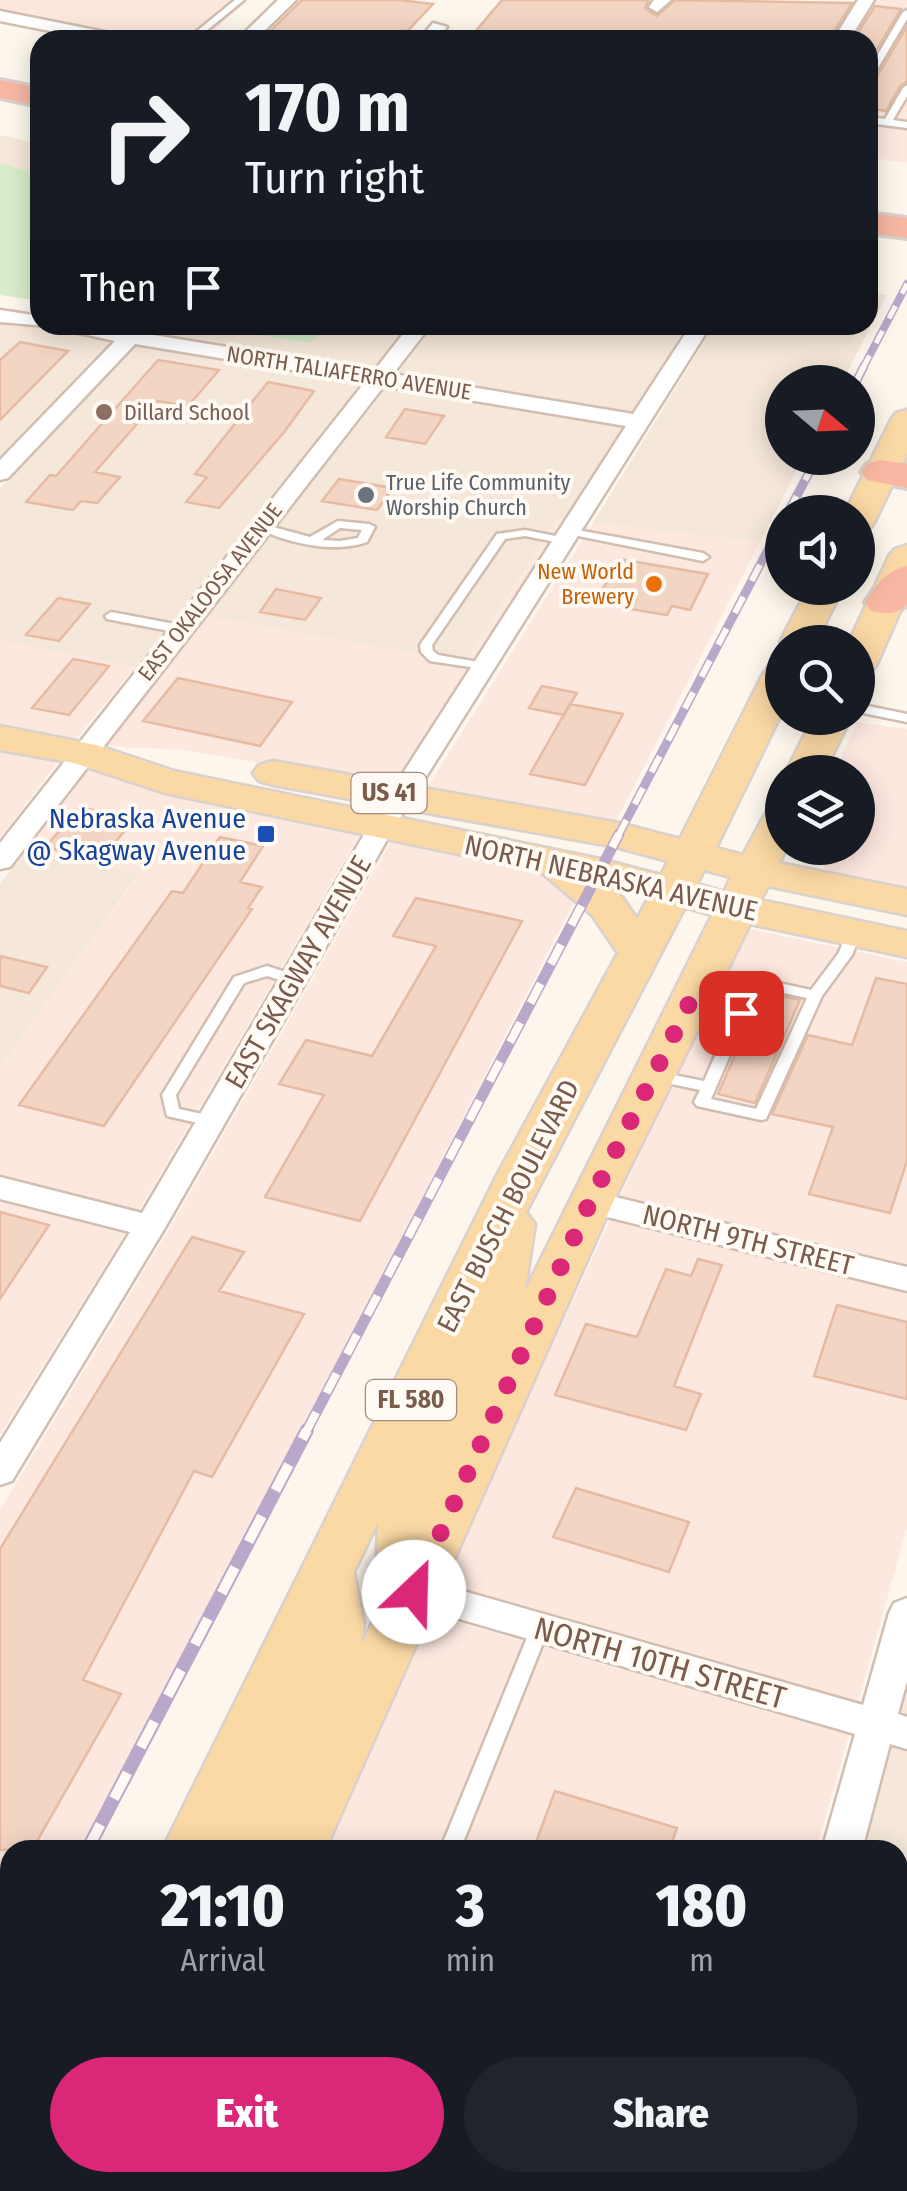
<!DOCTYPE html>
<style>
:root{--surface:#171b24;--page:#20242c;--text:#f1f3f6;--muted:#9ea1a6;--accent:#db2777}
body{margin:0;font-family:"Fira Sans Condensed",sans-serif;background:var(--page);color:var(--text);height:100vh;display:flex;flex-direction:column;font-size:38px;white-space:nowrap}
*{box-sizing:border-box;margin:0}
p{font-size:32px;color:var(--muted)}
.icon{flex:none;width:55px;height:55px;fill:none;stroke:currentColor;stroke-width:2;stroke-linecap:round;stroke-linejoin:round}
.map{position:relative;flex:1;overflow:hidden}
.details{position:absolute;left:0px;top:1840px;width:908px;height:352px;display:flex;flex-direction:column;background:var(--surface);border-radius:30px 30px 0 0;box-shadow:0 5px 25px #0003}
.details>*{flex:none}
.banner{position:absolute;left:30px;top:30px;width:848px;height:305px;border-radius:30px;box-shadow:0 5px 25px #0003;background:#171b24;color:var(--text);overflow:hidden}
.needle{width:65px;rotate:109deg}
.buttons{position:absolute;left:765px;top:365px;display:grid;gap:20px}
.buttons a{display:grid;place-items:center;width:110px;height:110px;border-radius:50%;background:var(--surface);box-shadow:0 5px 25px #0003;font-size:50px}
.pin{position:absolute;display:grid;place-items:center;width:85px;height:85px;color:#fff;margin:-42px;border-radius:20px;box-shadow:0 5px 15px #0006}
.me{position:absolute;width:110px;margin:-55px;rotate:24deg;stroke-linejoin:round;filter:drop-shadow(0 0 8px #0008)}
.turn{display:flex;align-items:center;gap:35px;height:210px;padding:0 50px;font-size:45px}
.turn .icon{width:130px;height:130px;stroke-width:2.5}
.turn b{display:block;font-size:70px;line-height:85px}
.then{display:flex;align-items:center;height:95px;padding:0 50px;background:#0003;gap:20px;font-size:38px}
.eta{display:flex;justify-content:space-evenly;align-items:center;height:170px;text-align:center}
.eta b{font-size:60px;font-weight:800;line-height:70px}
.action{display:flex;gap:20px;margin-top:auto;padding:20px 50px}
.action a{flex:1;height:115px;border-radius:60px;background:var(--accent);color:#fff;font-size:40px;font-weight:800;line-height:115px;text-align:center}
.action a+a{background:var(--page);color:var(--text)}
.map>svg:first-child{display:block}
.residential{fill:#f5e8da}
.commercial{fill:#fde8e0}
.green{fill:#d8ecc9}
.building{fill:#f3d5c3;stroke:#e6bba3;stroke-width:2.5}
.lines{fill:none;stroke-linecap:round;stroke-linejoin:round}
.lane-casing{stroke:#d1beb0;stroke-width:5}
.street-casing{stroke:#d1beb0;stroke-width:5}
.primary-casing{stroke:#dad1cd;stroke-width:5}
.highway-casing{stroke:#dad1cd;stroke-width:6}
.lane{fill:#fff;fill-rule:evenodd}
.street{fill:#fff;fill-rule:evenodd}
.primary{fill:#fbd9a5;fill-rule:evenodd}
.highway{fill:#f7b7a3;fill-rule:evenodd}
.rail-far3-casing{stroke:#b9a8c9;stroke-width:8}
.rail-far2-casing{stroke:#b9a8c9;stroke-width:9}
.rail-far1-casing{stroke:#b9a8c9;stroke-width:11}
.rail-casing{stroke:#b9a8c9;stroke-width:14}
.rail-far3{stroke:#fffaf3;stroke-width:5;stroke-dasharray:14;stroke-linecap:butt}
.rail-far2{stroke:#fffaf3;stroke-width:6;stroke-dasharray:18;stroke-linecap:butt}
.rail-far1{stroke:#fffaf3;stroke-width:8;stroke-dasharray:22;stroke-linecap:butt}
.rail{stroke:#fffaf3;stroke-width:10;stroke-dasharray:29;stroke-linecap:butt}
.route{stroke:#db2777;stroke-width:18;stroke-dasharray:0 32.4}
.education-dot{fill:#8d6e63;stroke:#fffaf3;stroke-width:4}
.worship-dot{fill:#6b7280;stroke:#fffaf3;stroke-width:4}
.food-dot{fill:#e8710a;stroke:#fffaf3;stroke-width:4}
.transit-dot{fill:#1a4fb4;stroke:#fffaf3;stroke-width:4}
.labels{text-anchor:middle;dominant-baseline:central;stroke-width:8;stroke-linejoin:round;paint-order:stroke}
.far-street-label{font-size:22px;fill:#7a5c4d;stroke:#fffaf3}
.far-education-label{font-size:22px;fill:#785e54;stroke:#fffaf3;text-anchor:start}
.far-worship-label{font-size:22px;fill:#5b616d;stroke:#fffaf3;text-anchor:start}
.far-food-label{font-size:22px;fill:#c56008;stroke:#fffaf3;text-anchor:end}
.shield{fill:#fffaf3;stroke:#a28b7f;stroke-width:2.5}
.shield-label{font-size:25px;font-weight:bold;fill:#7a5c4d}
.transit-label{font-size:28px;fill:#164399;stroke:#fffaf3;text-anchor:end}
.street-label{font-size:28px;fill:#7a5c4d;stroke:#fffaf3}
.near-street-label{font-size:32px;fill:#7a5c4d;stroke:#fffaf3}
</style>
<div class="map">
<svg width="907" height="2191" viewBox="0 0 907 2191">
<rect width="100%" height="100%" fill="#fdf6ec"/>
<path class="residential" d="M0,135L40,144V175L0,163Z
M868,292L887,295L842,382H782V458H803L760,542L593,523L714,325H868Z
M0,322L113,340L0,458Z
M91,325H194L308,343L336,325H407L371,371Z
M435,325H687L632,414L396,375Z
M137,344L363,381L135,667L0,640V488Z
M388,386L625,425L565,520L557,519L465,663L207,616Z
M26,850L139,873L0,1067V884Z
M907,1655V2191H768L770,2183L898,2182V1850H857Z"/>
<path class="commercial" d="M0,0H248L204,40H141L0,12Z
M870,0H907V163L868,157V40H844Z
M557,519L565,520L394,785L182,750L104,746L207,616L465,662Z
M593,523L760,542L614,825L425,791Z
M0,640L135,667L73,743L0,729Z
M857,722L907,729V890L828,873L812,848H858V772H834Z
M0,747L61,758L0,838Z
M89,766L362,831L139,1210L0,1175V1067L139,874L26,850Z
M393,838L530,866L577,896L86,1850H10V1998L0,2018V1510L175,1219Z
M745,928L907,962V1266L620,1197Z
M0,1201L125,1234L0,1435Z
M610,1220L907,1292V1528L858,1702L443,1583Z
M429,1614L849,1735L816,1850H323Z
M175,2182L294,2183L319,2191H171Z
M441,2183H722L719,2191H466Z"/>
<path class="green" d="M0,163L40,175V301L0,295Z
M194,325H336L308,343Z"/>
<path class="building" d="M302,0H399L433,4L399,40H303L266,35Z
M502,0H649L645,8L657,16L675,0L852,3L829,40H468Z
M875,6L901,9L868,64V40H853Z
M907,26V81L900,86L886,111L868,108V84L875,80Z
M20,342L68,351L0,420V360Z
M158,360L219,370L188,406L157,401L95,472L120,477L97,503L81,501L73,510L26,502L50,475L56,476Z
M268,382L314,391L285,431L219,508L186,502L207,477L195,474Z
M405,409L444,416L425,444L386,437Z
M339,479L393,488L377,510L322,501Z
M619,559L708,574L690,610L672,606L667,615L631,609L636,600L600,594Z
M276,589L321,598L305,620L260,612Z
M58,598L90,604L59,641L26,635Z
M73,659L109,666L69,715L32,708Z
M178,678L253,694L292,702L260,746L143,721Z
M542,686L577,693L564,715L529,708Z
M570,704L623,714L585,785L530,774Z
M81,807L134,820L99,861L45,847Z
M220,837L263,846L240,882L262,887L248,908L252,909L104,1126L19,1105L172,891L183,893Z
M416,898L522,921L360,1221L265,1197L324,1095L279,1084L306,1040L372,1056L436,946L393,936Z
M0,956L47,967L29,993L0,986Z
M876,978L907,984V1161L890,1213L809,1194L833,1127L772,1114L808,1035L852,1045Z
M767,993L800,1000L755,1103L718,1094L749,1023L764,1016L757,1008Z
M0,1212L49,1225L0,1299Z
M192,1237L244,1252L219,1291L304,1314L212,1477L194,1471L83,1680L121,1694L32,1850H0V1549Z
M698,1259L722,1265L674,1386L701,1394L686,1430L555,1395L586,1324L637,1337L666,1269L691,1276Z
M837,1305L907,1322V1399L814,1376Z
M576,1488L689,1522L669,1572L553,1537Z
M555,1791L677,1828L669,1850H533Z"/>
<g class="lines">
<g class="lane-casing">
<path id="lane" d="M235,0H244L195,40H186Z
M907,10V19L872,78L868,80V71L903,12Z
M907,85V96L893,120L907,122V128L868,123V117L885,119L903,88Z
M338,521L369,524L375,527L367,542C335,554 285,543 256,527L262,524L310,537ZM340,528L362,530L358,538L340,541L322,540Z
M572,529L703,553L709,557L703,561L568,534V530Z
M525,530L566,538L572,541L566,544L525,536L505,539L432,645L433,651L438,655L490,664V670L430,661L421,652L420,645L497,534Z
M111,612L180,625L186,629L180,633L107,619L105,616Z
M858,704L907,714V722L858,712Z
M854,929L861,933L852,955L822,996L766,1119L761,1120L697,1106L694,1102L700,1090L648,1079L646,1076L653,1071L704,1081L733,1015L688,1005L686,1002L688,999L693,997L738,1007L756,981L761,979L811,990L838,954L849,930ZM765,989L807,998L756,1109L711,1099L746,1018L753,1020L760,1015L758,1012L751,1010Z
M267,966L298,976L300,979L293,984L267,976L244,983L176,1095L179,1109L216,1117L219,1121L216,1125L211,1126L167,1116L162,1095L234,977Z
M540,1621L546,1623L549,1628L460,1850H440L531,1628L534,1623Z"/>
</g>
<g class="street-casing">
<path id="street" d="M278,0H296L255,40H237Z
M654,0H671L657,12L649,7Z
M858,0H874L849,40H833Z
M0,11L120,35L128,40H95L0,21Z
M433,23L447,27L436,40H419Z
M0,310L40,316V325H93L374,371L410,325H431L393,374L633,414L691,325H711L395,826L166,1226L12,1481L0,1485V1443L130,1232L0,1199V1177L142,1213L369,826L626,426L384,386L10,867L0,869V843L365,382L135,344L8,478L0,480V460L115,341L47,326L0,322Z
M590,1191L907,1267V1291L579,1210L574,1202L579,1194Z
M414,1577L863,1705L889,1613L894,1603L907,1598V1681L898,1714L907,1717V1749L890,1744L862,1850H822L855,1734L401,1602L396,1592L401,1582Z
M348,2182H412L416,2191H351Z
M728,2182H772L770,2191H726Z"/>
</g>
<g class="primary-casing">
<path id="primary" d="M907,410V454L875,521L870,528L858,531V512H845L891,420L896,413Z
M907,545V595L877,664L871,672L858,675V642H849L889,556L895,549Z
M808,588H843L816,642H782V646L780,642Z
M782,663V712L716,848L743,855L768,809L782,805V848H787L779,863L907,889V915L768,886L761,900L907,931V957L750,924L613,1202L325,1850H162L496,1177L618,953L592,915L540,871L165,793L74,763L0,750V726L96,745L174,771L600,859L661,875L668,861L616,847L273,785L259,781L253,773L259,765L273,761L619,823L680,839L763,674L769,666ZM704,870L731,877L724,892L697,884ZM607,886L649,897L637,919L622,897ZM685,907L712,915L525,1291L535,1224L526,1212ZM378,1522L377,1555L387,1591L361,1646L364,1624L354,1572Z
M813,718H851L824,772H786Z
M10,2158V2182H60L57,2191H0V2171Z
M110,2182H175L172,2191H106Z"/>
</g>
<g class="highway-casing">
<path id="highway" d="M0,80L40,88V106L0,98Z
M868,213L907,218V238L868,233Z
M881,460L907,464V488L867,480L861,472L867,464Z
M907,566V604C897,616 886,614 871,611L865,602C876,585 887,570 907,566Z"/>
</g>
<use href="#lane" class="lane"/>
<use href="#street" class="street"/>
<use href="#primary" class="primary"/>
<use href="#highway" class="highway"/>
<g class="rail-far3-casing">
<path id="rail-far3" d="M863,368L907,284"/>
</g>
<g class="rail-far2-casing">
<path id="rail-far2" d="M856,382L864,366
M788,512L817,458
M618,836L782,523"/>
</g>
<g class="rail-far1-casing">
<path id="rail-far1" d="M306,1432L619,834"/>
</g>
<g class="rail-casing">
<path id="rail" d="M87,1850L307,1430
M0,2016L10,1997"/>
</g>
<use href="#rail-far3" class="rail-far3"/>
<use href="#rail-far2" class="rail-far2"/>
<use href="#rail-far1" class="rail-far1"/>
<use href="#rail" class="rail"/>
</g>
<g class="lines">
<path class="route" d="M414,1592L590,1202L690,1002L741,1013"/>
</g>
<circle class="education-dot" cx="104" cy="412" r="10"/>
<circle class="worship-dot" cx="366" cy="495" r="10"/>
<circle class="food-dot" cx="654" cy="584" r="10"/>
<rect class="transit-dot" x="256" y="824" width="20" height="20" rx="5"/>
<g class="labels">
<g class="far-street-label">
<text transform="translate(349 373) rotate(9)">NORTH TALIAFERRO AVENUE</text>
<text transform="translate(210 592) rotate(-52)">EAST OKALOOSA AVENUE</text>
</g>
<g class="far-education-label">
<text x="124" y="412">Dillard School</text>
</g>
<g class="far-worship-label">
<text x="386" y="482">True Life Community<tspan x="386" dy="25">Worship Church</tspan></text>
</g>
<g class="far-food-label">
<text x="634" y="571">New World<tspan x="634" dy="25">Brewery</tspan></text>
</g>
<g class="shield">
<rect x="351.5" y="773" width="75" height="40" rx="8"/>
<rect x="366" y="1380" width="90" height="40" rx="8"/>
</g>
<g class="shield-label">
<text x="389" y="793">US 41</text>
<text x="411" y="1400">FL 580</text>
</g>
<g class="transit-label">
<text x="246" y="818">Nebraska Avenue<tspan x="246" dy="32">@ Skagway Avenue</tspan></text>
</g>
<g class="street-label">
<text transform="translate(611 878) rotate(13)">NORTH NEBRASKA AVENUE</text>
<text transform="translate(298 972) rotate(-60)">EAST SKAGWAY AVENUE</text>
<text transform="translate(508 1206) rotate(-63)">EAST BUSCH BOULEVARD</text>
<text transform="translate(748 1240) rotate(14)">NORTH 9TH STREET</text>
</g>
<g class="near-street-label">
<text transform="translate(660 1663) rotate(16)">NORTH 10TH STREET</text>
</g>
</g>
</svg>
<div class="buttons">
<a><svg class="needle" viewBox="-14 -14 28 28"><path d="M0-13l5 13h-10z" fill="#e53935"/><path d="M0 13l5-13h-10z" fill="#9ea1a6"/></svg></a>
<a><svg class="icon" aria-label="sound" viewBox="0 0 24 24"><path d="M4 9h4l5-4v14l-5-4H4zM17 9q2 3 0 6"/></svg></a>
<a><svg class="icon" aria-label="search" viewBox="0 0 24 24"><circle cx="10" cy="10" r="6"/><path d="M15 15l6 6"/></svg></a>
<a><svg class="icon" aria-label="layers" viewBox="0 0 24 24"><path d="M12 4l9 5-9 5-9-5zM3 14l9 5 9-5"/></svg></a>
</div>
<div class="pin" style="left:741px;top:1013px;background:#d93025"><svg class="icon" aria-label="arrive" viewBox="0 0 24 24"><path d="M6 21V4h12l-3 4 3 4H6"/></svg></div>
<svg class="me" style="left:414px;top:1592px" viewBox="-20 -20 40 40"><circle r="19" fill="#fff"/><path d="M0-13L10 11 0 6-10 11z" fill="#db2777"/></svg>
<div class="banner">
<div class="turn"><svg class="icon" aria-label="right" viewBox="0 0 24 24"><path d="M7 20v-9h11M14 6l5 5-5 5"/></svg><div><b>170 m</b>Turn right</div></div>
<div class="then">Then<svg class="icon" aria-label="arrive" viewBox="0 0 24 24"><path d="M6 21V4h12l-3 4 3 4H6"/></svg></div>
</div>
<section class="details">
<div class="eta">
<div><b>21:10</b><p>Arrival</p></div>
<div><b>3</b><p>min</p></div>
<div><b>180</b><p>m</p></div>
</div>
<div class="action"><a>Exit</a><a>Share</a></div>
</section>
</div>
